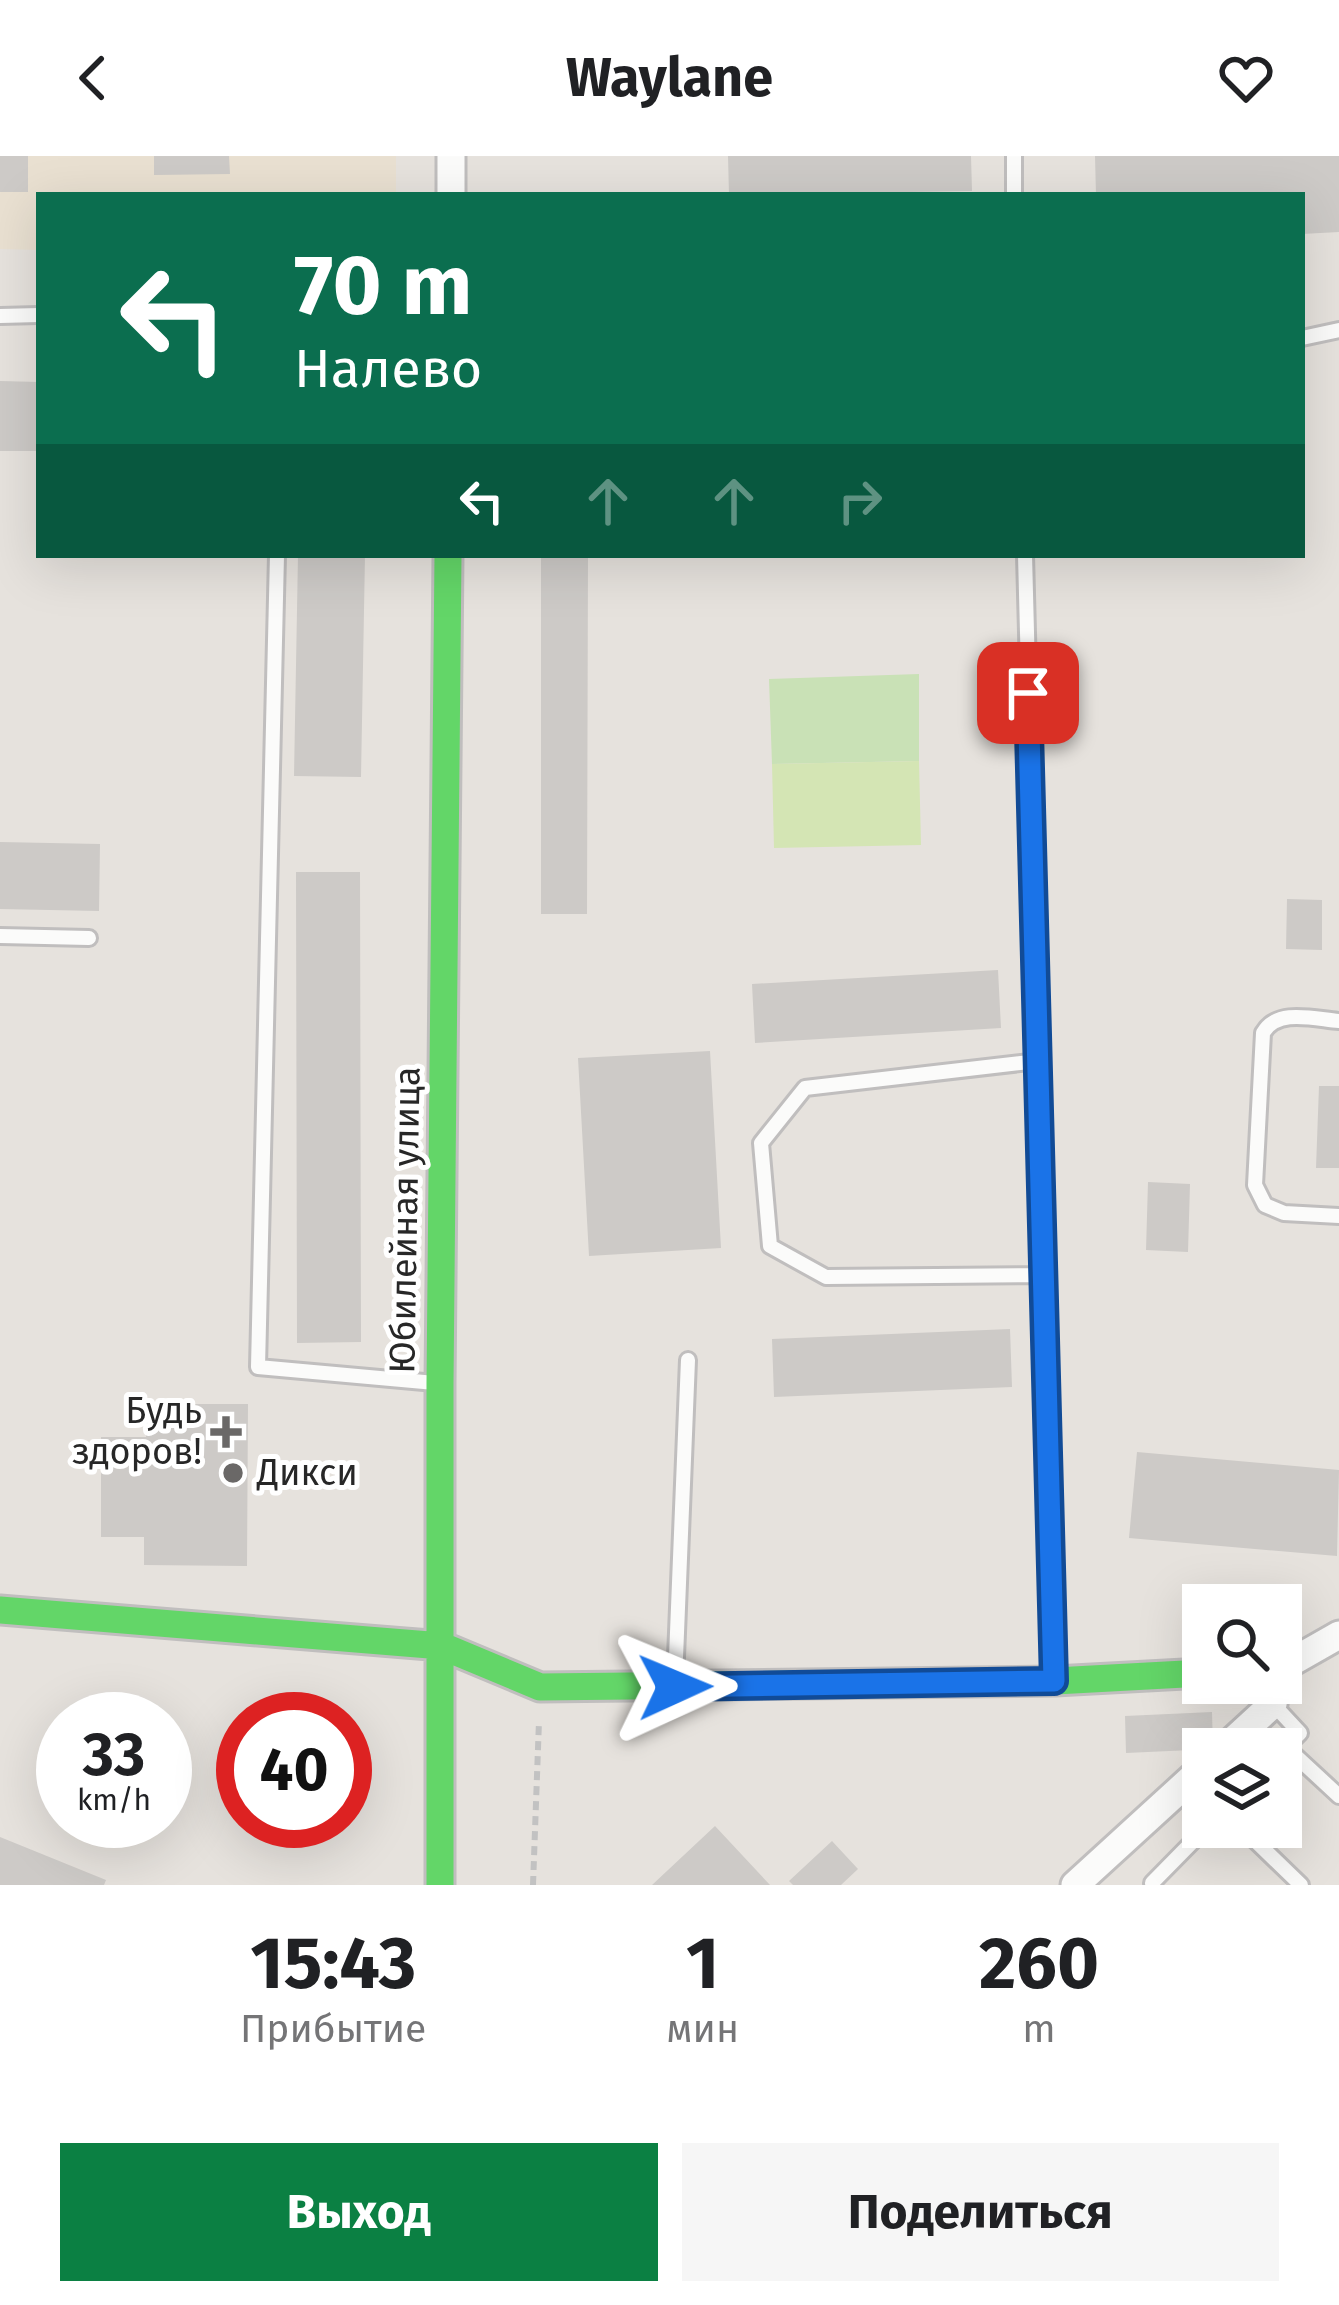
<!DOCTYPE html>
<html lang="ru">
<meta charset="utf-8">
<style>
:root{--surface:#fff;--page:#f6f6f6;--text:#202124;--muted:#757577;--accent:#0b8043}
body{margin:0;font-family:"Fira Sans",sans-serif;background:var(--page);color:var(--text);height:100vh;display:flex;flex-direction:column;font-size:45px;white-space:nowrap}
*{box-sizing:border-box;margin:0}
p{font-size:39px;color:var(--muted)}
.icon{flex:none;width:66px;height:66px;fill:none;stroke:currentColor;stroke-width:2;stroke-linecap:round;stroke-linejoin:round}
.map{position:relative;height:1729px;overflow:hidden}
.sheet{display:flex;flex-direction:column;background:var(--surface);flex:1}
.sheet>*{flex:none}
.banner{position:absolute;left:36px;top:36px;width:1269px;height:366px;border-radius:0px;box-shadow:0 12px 48px #0002;background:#0b6e4f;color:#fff;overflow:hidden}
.buttons{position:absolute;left:1182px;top:1428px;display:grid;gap:24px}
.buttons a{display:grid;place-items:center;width:120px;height:120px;border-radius:0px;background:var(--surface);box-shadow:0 12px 48px #0002;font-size:60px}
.speed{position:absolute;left:36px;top:1536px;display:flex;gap:24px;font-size:60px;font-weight:700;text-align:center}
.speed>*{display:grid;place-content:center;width:156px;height:156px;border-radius:50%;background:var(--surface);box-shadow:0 12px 48px #0002;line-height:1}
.speed small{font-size:30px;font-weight:400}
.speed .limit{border:18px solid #d22;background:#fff;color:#111}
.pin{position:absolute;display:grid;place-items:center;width:102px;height:102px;color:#fff;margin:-51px;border-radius:24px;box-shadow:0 6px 18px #0006}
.me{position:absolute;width:132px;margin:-66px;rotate:89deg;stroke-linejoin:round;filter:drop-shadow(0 0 9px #0008)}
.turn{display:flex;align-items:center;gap:42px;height:252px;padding:0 60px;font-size:54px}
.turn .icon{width:156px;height:156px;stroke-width:2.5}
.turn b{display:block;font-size:84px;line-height:102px}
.lanes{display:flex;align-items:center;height:114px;padding:0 60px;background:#0003;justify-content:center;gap:60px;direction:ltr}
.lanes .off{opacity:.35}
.eta{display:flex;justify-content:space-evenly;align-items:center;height:204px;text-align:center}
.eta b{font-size:72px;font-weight:700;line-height:84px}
.primary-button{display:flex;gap:24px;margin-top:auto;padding:24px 60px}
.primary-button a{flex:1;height:138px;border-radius:0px;background:var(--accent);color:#fff;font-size:48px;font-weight:700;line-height:138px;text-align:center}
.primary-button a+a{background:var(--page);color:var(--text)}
header{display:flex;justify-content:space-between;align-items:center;height:156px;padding:0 60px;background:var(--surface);font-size:54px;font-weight:700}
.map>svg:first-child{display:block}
.education{fill:#e9e0d1}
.green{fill:#c9e1b6}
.pitch{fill:#d4e5b4}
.building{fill:#cdcac7}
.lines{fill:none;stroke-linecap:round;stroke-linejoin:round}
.lane-casing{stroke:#c0bebe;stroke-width:20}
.street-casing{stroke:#c0bebe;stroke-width:33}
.fast-casing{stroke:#c0bebe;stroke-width:33}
.path{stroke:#c2c2c2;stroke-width:6;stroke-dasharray:9 6;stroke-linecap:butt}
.lane{stroke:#fbfbfa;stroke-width:14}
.street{stroke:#fbfbfa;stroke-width:27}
.fast{stroke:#63d668;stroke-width:27}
.route-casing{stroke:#114b97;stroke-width:30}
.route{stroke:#1a73e8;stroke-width:21}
.poi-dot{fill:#6a6867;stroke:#fff;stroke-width:4.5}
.labels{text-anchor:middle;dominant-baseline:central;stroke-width:10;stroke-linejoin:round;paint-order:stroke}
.street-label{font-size:36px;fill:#272727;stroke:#fff}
.poi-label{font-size:36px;fill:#272727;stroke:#fff;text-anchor:end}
</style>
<header><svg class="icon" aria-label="back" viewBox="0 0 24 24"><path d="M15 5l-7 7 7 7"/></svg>Waylane<svg class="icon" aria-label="heart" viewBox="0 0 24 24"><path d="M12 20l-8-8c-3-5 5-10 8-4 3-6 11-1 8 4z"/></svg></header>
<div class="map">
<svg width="1339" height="1729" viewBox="0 0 1339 1729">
<rect width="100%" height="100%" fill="#e6e2dd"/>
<path class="education" d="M0,0H396V39H39V94L0,93Z"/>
<path class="green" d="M919,518V605L772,608L769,523Z"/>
<path class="pitch" d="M919,605L921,689L774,692L772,608Z"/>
<path class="building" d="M0,0H28V36H0Z
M154,0H229L230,18L154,19Z
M728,0H971L972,35L729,39Z
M1095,0H1339V76L1302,78V39H1096Z
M0,225L39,226V295H0Z
M298,399H365L361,621L294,620Z
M541,399H588L587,758H541Z
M0,686L100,688L99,755L0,753Z
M296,716H360L361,1186L297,1187Z
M1287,743L1322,744V794L1286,793Z
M998,814L1001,872L755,887L752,828Z
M710,895L721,1092L589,1100L578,902Z
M1319,930H1339V1012H1316Z
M1148,1026L1190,1028L1188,1096L1146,1094Z
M1010,1173L1012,1231L774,1241L772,1183Z
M147,1248H248L247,1410L144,1409V1381H101V1281H146Z
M1137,1296L1339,1314L1337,1400L1129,1382Z
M1212,1556L1213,1593L1126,1597L1125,1560Z
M715,1670L770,1729H652Z
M0,1681L106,1724L104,1729H0Z
M832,1685L858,1713L841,1729H793L789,1725Z"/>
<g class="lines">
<g class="lane-casing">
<path id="lane" d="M1014,0V39
M0,160L39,159
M1302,182L1339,174
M277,399L258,1211L435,1227
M1025,399L1054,1522
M0,780L89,782
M1339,865C1314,863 1277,852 1263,877L1255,1029L1265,1049L1284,1057L1339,1060
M1038,905L805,932L761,987L770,1090L826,1121L1043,1119
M675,1526L688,1204
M1273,1548L1300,1577L1281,1596
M1286,1591L1339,1640
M1241,1671L1301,1729
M1154,1729L1152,1727L1207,1671"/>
</g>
<g class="street-casing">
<path id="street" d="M451,39V0
M1281,1512L1339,1479
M1224,1593L1273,1548L1276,1527
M1075,1729L1203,1612"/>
</g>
<g class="fast-casing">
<path id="fast" d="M0,1454L442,1490L540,1531L1055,1525L1203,1517
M440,1729V1227L448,399"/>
</g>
<path class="path" d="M533,1729L539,1565"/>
<use href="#lane" class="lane"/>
<use href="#street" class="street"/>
<use href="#fast" class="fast"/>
</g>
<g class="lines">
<g class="route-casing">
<path id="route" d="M675,1531L1054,1525L1028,537"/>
</g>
<use href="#route" class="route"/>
</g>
<g class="poi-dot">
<path d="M220 1258h12v12h12v12h-12v12h-12v-12h-12v-12h12z"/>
<circle cx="233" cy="1317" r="12"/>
</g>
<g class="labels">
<g class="street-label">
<text transform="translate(405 1064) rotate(-89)">Юбилейная улица</text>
</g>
<g class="poi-label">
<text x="202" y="1255">Будь<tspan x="202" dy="41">здоров!</tspan></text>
<text x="257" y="1317" text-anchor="start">Дикси</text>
</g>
</g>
</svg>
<div class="buttons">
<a><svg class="icon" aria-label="search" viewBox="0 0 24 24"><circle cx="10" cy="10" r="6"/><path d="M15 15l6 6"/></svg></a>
<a><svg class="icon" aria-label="layers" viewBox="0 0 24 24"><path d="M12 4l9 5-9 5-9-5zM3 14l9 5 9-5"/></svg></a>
</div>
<div class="speed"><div>33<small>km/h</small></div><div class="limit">40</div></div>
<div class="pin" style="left:1028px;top:537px;background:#d93025"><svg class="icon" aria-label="arrive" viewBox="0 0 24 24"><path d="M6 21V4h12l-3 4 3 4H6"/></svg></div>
<svg class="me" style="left:675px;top:1531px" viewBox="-20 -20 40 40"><path d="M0-17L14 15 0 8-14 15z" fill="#1a73e8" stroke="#fff" stroke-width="4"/></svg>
<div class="banner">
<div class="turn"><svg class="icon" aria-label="left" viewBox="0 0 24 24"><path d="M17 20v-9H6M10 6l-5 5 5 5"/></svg><div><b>70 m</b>Налево</div></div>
<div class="lanes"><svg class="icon" aria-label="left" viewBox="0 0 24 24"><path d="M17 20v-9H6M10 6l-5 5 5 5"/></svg><svg class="icon off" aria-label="ahead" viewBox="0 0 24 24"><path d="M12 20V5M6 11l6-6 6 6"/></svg><svg class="icon off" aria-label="ahead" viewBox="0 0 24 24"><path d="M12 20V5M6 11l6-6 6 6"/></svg><svg class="icon off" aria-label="right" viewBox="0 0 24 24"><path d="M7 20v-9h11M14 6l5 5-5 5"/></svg></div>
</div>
</div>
<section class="sheet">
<div class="eta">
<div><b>15:43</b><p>Прибытие</p></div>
<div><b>1</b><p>мин</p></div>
<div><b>260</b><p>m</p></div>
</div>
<div class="primary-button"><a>Выход</a><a>Поделиться</a></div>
</section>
